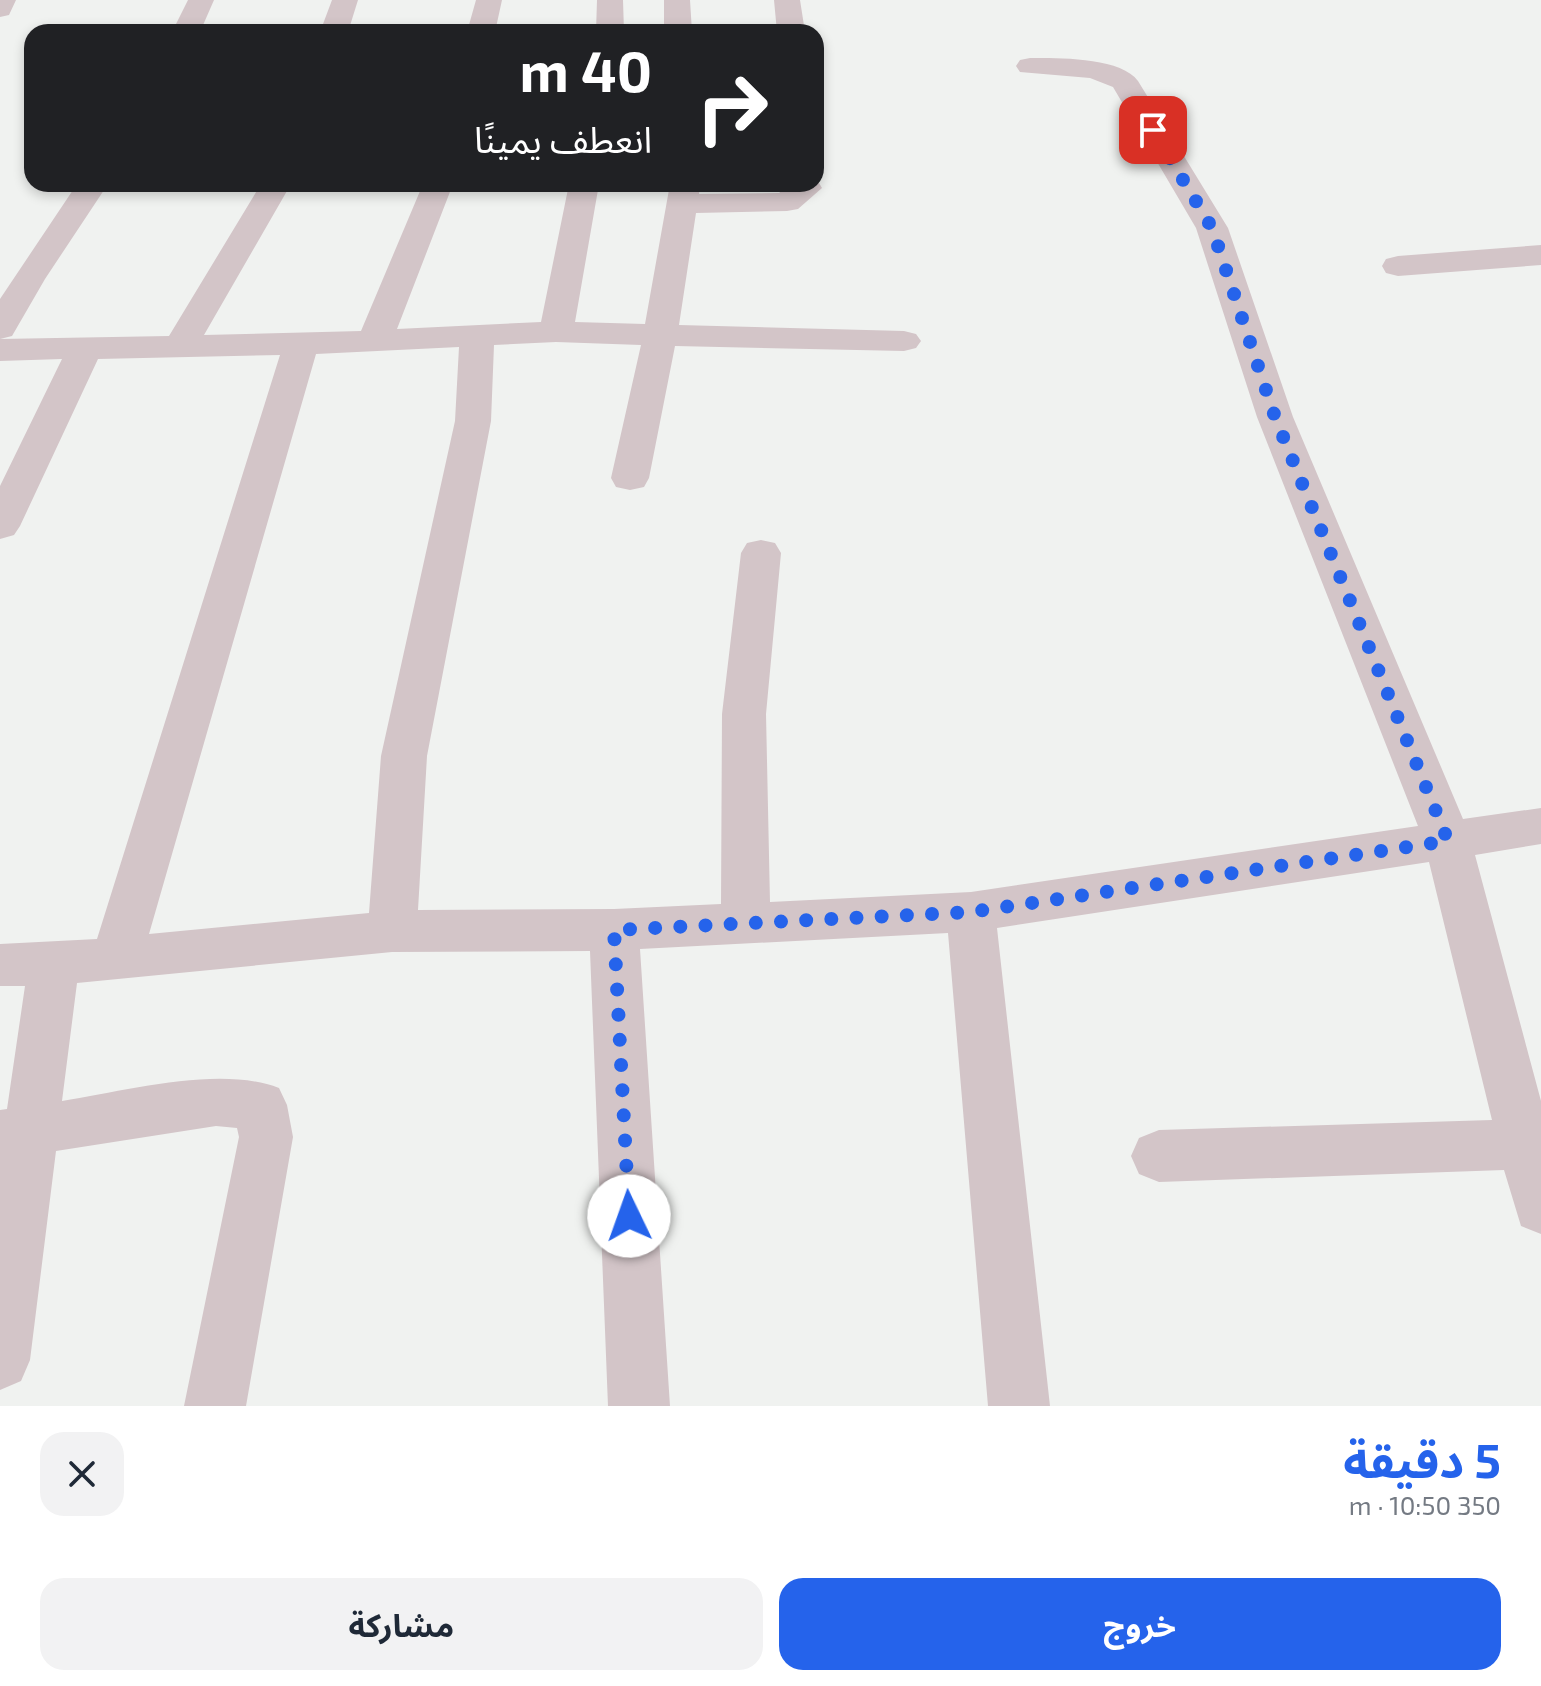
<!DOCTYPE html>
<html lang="ar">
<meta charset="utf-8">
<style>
:root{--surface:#fff;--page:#f2f2f3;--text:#1f2937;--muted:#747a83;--accent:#2563eb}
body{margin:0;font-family:"Exo 2","Noto Sans Arabic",sans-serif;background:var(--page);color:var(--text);direction:rtl;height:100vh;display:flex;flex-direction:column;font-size:30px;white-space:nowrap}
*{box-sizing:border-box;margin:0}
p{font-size:26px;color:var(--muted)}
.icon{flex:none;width:44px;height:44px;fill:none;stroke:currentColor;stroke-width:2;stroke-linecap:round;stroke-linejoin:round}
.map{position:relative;height:1406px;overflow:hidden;direction:ltr}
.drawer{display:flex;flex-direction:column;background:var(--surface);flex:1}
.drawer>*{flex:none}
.top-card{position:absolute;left:24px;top:24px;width:800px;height:168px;border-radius:24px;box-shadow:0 4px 12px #0003;direction:rtl;background:#202124;color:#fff;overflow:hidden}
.pin{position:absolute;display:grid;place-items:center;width:68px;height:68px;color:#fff;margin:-34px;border-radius:16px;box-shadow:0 4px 12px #0006}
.me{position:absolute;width:88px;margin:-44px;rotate:357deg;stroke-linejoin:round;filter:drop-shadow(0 0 6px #0008)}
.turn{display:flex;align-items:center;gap:28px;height:168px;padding:0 40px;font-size:36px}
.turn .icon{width:104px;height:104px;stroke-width:2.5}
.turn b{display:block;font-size:56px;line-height:68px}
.round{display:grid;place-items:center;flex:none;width:84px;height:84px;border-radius:24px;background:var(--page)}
.overview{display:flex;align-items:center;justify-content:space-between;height:136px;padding:0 40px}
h1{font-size:48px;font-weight:700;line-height:60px;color:var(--accent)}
.primary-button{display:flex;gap:16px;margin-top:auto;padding:16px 40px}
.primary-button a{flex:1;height:92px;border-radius:24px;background:var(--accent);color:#fff;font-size:32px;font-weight:700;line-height:92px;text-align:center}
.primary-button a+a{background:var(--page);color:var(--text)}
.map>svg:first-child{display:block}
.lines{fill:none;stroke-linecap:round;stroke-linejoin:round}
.minor{fill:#d3c5c8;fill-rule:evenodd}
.route{stroke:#2563eb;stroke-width:14;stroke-dasharray:0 25.2}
</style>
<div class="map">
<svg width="1541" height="1406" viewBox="0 0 1541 1406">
<rect width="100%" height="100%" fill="#f0f2f0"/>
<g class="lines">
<path class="minor" d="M0,0H16L9,15L0,17Z
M188,0H214L200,32H172Z
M332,0H358L348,32H320Z
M476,0H502L495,32H467Z
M597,0H623L624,32H596Z
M664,0H690L692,32H664Z
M774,0H800L805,32H777Z
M1030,58C1057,58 1121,57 1138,81L1228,228L1293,417L1463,819L1541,808V844L1475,855L1541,1101V1234L1521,1226L1504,1170L1159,1182L1139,1174L1131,1156L1139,1138L1159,1130L1492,1120L1429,862L997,928L1050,1406H988L948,933L640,949L670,1406H608L590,951L392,952L77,983L62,1101C126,1091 219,1065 279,1088L287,1105L293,1137L246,1406H184L239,1137L237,1128L216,1126L56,1151L30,1360L21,1381L0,1390V1110L7,1109L25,986H0V944L97,939L280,355L98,359L20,526L14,535L0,539V486L62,359L0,361V339L169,336L261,184H291L204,335L361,331L423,184H453L397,329L541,322L569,184H599L575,322L645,324L670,184H700L699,194L779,193L790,184H816V178L822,188L798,209L787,211L696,213L679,325L904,331L916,334L921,341L916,348L904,351L675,346L649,478L644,487L630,490L616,487L611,478L641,345L556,342L494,345L491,421L427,756L418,910L614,909L721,904L722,714L741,553L747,543L761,540L775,543L781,553L766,714L770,902L971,892L1418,826L1257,417L1196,228L1113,87L1090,78L1020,72L1016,66L1020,60ZM459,347L455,421L381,756L369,913L149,934L316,354Z
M77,184H108L45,279L12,336L0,339V299Z
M1541,245V265L1398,276L1386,273L1382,266L1386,259L1398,256Z"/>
</g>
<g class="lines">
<path class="route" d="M629,1216L614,930L971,912L1448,841L1275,417L1212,228L1153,130"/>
</g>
</svg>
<div class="pin" style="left:1153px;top:130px;background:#d93025"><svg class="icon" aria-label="arrive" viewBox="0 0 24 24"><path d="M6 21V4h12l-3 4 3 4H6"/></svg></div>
<svg class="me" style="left:629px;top:1216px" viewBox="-20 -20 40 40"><circle r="19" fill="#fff"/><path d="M0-13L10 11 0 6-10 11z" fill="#2563eb"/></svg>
<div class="top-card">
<div class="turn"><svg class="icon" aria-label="right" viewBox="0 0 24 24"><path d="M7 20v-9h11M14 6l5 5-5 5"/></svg><div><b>40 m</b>انعطف يمينًا</div></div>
</div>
</div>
<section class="drawer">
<div class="overview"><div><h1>5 دقيقة</h1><p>350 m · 10:50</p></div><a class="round"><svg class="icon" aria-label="close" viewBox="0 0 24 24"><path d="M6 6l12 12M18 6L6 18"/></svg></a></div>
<div class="primary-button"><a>خروج</a><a>مشاركة</a></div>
</section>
